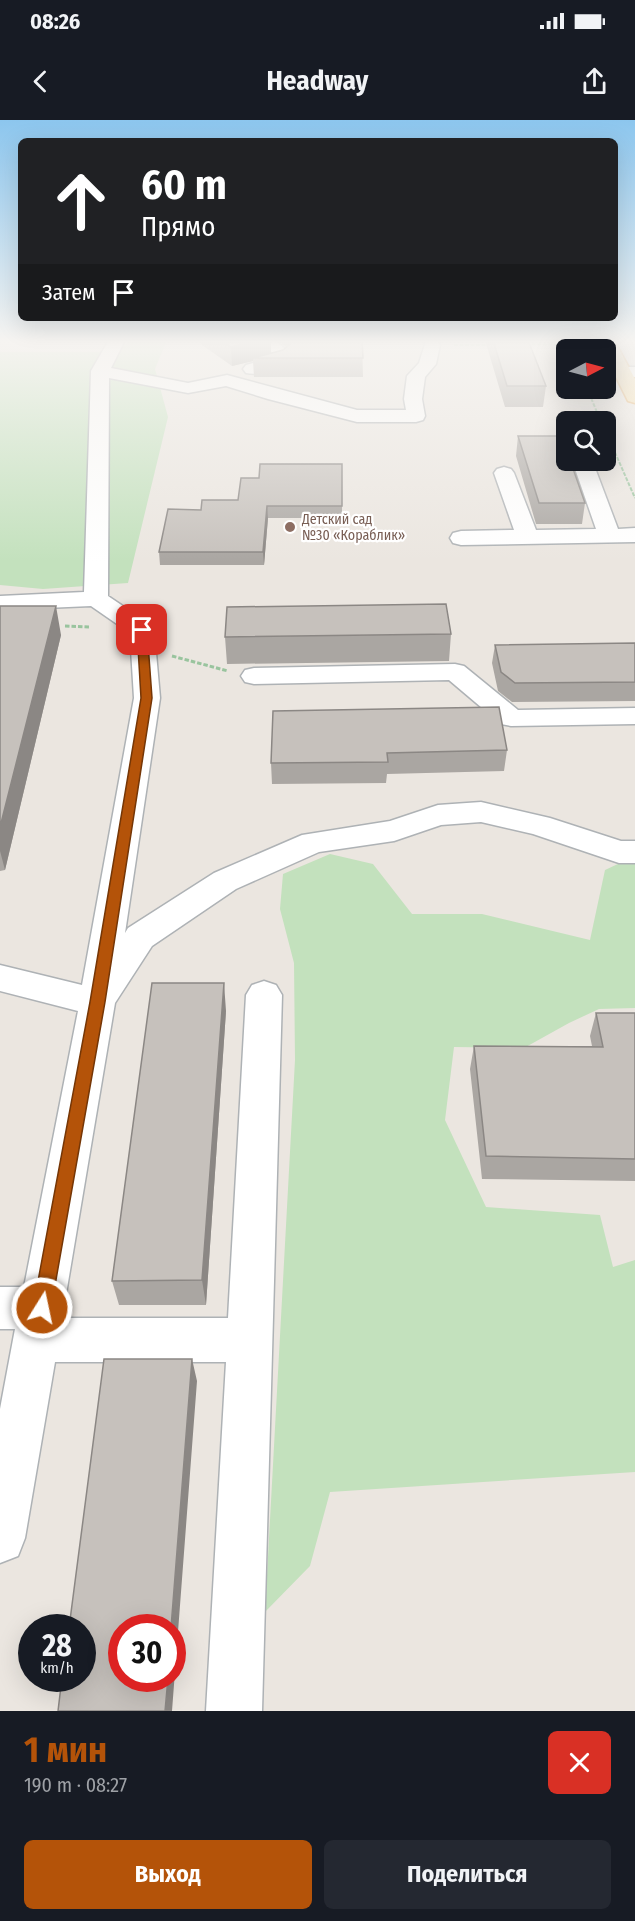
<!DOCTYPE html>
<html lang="ru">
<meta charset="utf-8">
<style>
:root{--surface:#171b24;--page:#242831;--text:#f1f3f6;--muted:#9ea1a6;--accent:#b45309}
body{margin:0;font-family:"Fira Sans Condensed",sans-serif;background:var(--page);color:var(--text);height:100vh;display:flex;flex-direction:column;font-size:22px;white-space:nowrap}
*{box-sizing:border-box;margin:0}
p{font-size:20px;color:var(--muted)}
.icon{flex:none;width:33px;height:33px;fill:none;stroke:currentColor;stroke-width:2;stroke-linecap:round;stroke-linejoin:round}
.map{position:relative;height:1591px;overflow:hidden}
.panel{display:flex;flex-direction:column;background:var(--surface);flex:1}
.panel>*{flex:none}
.hud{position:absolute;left:18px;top:18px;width:600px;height:183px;border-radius:9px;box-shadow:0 6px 24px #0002;background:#202124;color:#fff;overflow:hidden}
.needle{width:39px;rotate:84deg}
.fabs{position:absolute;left:556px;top:219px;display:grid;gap:12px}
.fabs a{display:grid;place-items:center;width:60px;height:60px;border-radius:9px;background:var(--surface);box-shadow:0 6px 24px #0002;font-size:30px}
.speed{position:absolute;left:18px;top:1494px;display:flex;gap:12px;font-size:30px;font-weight:700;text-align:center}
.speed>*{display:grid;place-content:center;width:78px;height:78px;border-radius:50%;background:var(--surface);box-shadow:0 6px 24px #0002;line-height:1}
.speed small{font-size:15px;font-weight:400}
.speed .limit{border:9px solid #d22;background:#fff;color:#111}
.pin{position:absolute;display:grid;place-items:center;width:51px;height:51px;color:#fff;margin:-26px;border-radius:12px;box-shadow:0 3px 9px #0006}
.me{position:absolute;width:66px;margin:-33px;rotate:10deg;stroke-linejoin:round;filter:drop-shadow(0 0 4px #0008)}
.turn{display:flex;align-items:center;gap:21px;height:126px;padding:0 24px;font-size:27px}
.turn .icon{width:78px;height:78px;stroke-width:2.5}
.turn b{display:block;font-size:42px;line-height:51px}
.then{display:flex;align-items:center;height:57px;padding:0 24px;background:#0003;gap:12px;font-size:22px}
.round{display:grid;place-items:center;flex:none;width:63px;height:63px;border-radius:9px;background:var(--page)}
.summary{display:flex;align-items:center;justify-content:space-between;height:102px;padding:0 24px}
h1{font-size:36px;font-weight:700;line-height:45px;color:var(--accent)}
.button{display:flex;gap:12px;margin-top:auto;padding:12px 24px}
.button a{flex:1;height:69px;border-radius:9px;background:var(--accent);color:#fff;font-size:24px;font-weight:700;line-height:69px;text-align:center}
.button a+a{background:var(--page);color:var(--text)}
.status{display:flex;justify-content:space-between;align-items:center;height:42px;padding:0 30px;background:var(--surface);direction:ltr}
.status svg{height:16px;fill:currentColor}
header{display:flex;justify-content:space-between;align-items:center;height:78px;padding:0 24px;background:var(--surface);font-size:27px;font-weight:700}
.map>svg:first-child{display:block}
.green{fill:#c3e1bd}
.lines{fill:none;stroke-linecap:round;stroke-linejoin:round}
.minor-casing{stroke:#aeb2b5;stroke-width:3}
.major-casing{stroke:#e6ab5d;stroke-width:3}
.path-far1{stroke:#99c49e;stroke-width:2;stroke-dasharray:4 1.5;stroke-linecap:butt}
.path{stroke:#99c49e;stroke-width:3;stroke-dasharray:4.5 2;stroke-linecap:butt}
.minor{fill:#fff;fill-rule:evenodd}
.major{fill:#f8dfa7;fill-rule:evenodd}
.wall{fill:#aaa6a2}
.shaded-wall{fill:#8b8784}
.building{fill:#c6c1bc;stroke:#8b8784;stroke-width:1.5}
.route{fill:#b45309;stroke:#753606;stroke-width:1.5}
.education-dot{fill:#8d6e63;stroke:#fff;stroke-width:2}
.labels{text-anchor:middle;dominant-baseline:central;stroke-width:4.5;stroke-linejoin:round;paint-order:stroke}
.far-education-label{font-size:14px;fill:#785e54;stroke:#fff;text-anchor:start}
</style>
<div class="status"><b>08:26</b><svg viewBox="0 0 49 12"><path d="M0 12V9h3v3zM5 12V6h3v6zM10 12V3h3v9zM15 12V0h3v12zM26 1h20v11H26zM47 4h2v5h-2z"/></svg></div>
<header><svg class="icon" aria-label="back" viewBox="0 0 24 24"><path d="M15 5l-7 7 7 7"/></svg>Headway<svg class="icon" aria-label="share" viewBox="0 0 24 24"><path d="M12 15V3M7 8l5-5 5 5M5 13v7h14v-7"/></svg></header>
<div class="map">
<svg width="635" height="1591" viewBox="0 0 635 1591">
<rect width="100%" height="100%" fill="#ebe6e0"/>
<path class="green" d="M132,220H167L155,249L168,297L128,463L43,469L0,465V232H112Z
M330,734L373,744L412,794H482L590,820L605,750L635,736V888L599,889L569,903L524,928L454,927L445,1000L486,1087L600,1095L613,1147L635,1140V1352L330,1372L310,1446L265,1492L295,940L294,843L280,789L283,754Z"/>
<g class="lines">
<g class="minor-casing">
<path id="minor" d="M109,220H125L111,248L188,263L227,255L357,290H406L404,279L407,256L419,243L426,221H438L440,225L436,244L425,257L422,279L425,296L423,300L416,302H357L268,279L226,266L188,273L109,258L108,476L151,505L154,510L160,578L125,813L128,808L214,753L302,715L390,701L438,685L481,682L550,698L621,721H635V743H619L533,714L481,702L441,705L394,721L319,732L236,769L152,826L115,883L62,1198H228L246,875L252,865L264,861L276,865L282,875L262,1591H206L226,1242H55L25,1418L18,1436L0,1443V1289L15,1209H0V1167H24L78,891L0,871V845L82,865L134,578L130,513L91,486L0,490V476L84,472L91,251Z
M258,220H275L294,237C285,249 261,256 246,253L243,249L246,245L275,237Z
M623,247H635V257L617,256L614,252L617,248Z
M572,340H592L618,409L635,408V422L461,425L453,423L450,418L453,413L461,411L514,410L494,353L497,349L504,347L511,349L514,353L536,410L596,409Z
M455,544L464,546L518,590L635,588V604L511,606L501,604L449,560L254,564L245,562L241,556L245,550L254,548Z"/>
</g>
<g class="major-casing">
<path id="major" d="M598,220H614L635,259V283L628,281L606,237V230H602Z"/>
</g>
<path class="path-far1" d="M565,220L570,230
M526,224L568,225
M454,225H491
M587,268L601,302
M606,312L635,378"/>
<path class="path" d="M65,506L91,507
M172,536L228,551"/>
<use href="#minor" class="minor"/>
<use href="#major" class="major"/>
</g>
<path class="wall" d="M201,220H271V233L283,230L286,227L278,220H362L363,257H254L253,241L232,246L202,225Z
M485,220H528L546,266L543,287H505Z
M518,316L585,383L582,404H536L516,336Z
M342,344V398H268L264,445H160L159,432L201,390L238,380L259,358Z
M0,486L61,515L5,750L0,751Z
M451,514L449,541L227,544L225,517Z
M635,523V581L512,582L498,571L492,543L495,525Z
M273,591L507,630L504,651L387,654L386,663L272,664L271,643Z
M226,891L206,1185H119L112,1161Z
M596,893H635V1061L482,1059L470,949L474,926H592L590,916Z"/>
<path class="shaded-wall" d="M265,220H271V237L253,238V241L232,246L231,227Z
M267,386L268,398L264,445L263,432Z
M56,486L61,515L5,750L0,731V707Z
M224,863L226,891L206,1185L202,1160Z
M192,1239L197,1261L172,1591H165L168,1558H172V1508H171Z"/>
<path class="building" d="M220,220H265L231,227Z
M295,220H362L363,238H253L283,230Z
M493,220H528L546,266H507Z
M518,316H561L567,333V340H570L585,383H539Z
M260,344H342V386H267L263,432H159L168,389L201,390L202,380H238L241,358H259Z
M446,484L451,514L225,517L227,487Z
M0,486H56L0,707Z
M635,523V562L515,563L501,552L495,525Z
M499,587L507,630L387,633L388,642L271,643L273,591Z
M152,863H224L202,1160L112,1161Z
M596,893H635V1039L486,1036L474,926L603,927Z
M104,1239H192L171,1508H122V1558H168L165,1591H58L62,1558H82V1508H69Z"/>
<linearGradient id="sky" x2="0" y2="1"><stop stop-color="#8cc6ee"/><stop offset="0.5" stop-color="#f6f4f1"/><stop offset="1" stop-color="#f6f4f1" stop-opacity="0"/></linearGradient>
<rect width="635" height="442" fill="url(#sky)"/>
<path class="route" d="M142,507L147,510L152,578L105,882L51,1188L48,1194L42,1197L35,1194L33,1188L90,882L141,578L137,510Z"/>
<circle class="education-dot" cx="290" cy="407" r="6"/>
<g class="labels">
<g class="far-education-label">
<text x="302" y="399">Детский сад<tspan x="302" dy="16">№30 «Кораблик»</tspan></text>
</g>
</g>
</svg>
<div class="fabs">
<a><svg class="needle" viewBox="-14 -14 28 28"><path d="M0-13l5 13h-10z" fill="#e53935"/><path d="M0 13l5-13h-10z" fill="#9ea1a6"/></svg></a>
<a><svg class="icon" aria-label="search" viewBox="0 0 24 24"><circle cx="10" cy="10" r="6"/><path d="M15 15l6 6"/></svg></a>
</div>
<div class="speed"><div>28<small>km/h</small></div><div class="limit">30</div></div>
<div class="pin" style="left:142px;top:510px;background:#d93025"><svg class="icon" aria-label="arrive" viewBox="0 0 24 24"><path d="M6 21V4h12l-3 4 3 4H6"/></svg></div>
<svg class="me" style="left:42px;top:1188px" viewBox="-20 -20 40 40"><circle r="17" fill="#b45309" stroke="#fff" stroke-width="3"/><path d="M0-11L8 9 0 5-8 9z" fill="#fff"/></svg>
<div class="hud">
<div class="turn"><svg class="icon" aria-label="ahead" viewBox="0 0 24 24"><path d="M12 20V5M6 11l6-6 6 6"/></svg><div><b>60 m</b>Прямо</div></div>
<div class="then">Затем<svg class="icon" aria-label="arrive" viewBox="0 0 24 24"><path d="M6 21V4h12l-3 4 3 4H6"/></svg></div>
</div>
</div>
<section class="panel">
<div class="summary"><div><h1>1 мин</h1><p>190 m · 08:27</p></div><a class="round" style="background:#d93025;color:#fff"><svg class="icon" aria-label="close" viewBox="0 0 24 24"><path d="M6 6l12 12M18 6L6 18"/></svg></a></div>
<div class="button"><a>Выход</a><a>Поделиться</a></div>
</section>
